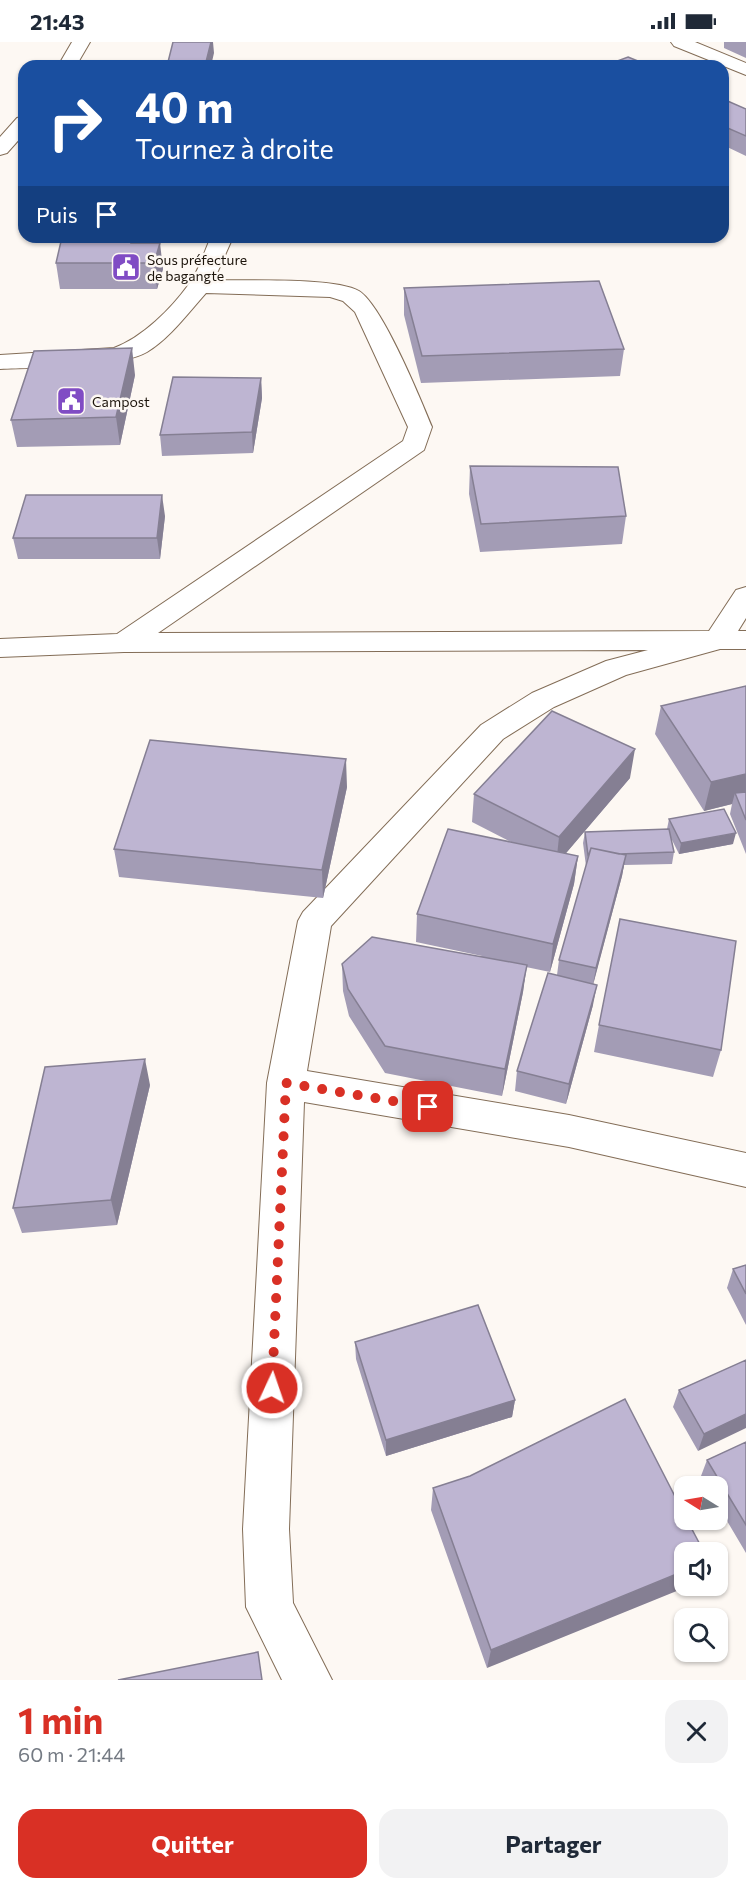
<!DOCTYPE html>
<html lang="fr">
<meta charset="utf-8">
<style>
:root{--surface:#fff;--page:#f2f2f3;--text:#1f2937;--muted:#747a83;--accent:#d93025}
body{margin:0;font-family:Commissioner,sans-serif;background:var(--page);color:var(--text);height:100vh;display:flex;flex-direction:column;font-size:22px;white-space:nowrap}
*{box-sizing:border-box;margin:0}
p{font-size:20px;color:var(--muted)}
.icon{flex:none;width:33px;height:33px;fill:none;stroke:currentColor;stroke-width:2;stroke-linecap:round;stroke-linejoin:round}
.map{position:relative;height:1638px;overflow:hidden}
.panel{display:flex;flex-direction:column;background:var(--surface);flex:1}
.panel>*{flex:none}
.guide{position:absolute;left:18px;top:18px;width:711px;height:183px;border-radius:18px;box-shadow:0 2px 4px #0004;background:#1a4fa0;color:#fff;overflow:hidden}
.needle{width:39px;rotate:281deg}
.controls{position:absolute;left:674px;top:1434px;display:grid;gap:12px}
.controls a{display:grid;place-items:center;width:54px;height:54px;border-radius:12px;background:var(--surface);box-shadow:0 2px 4px #0004;font-size:30px}
.pin{position:absolute;display:grid;place-items:center;width:51px;height:51px;color:#fff;margin:-26px;border-radius:12px;box-shadow:0 3px 9px #0006}
.me{position:absolute;width:66px;margin:-33px;rotate:3deg;stroke-linejoin:round;filter:drop-shadow(0 0 4px #0008)}
.turn{display:flex;align-items:center;gap:21px;height:126px;padding:0 18px;font-size:27px}
.turn .icon{width:78px;height:78px;stroke-width:2.5}
.turn b{display:block;font-size:42px;line-height:51px}
.then{display:flex;align-items:center;height:57px;padding:0 18px;background:#0003;gap:12px;font-size:22px}
.round{display:grid;place-items:center;flex:none;width:63px;height:63px;border-radius:18px;background:var(--page)}
.head{display:flex;align-items:center;justify-content:space-between;height:102px;padding:0 18px}
h1{font-size:36px;font-weight:700;line-height:45px;color:var(--accent)}
.button{display:flex;gap:12px;margin-top:auto;padding:12px 18px}
.button a{flex:1;height:69px;border-radius:18px;background:var(--accent);color:#fff;font-size:24px;font-weight:700;line-height:69px;text-align:center}
.button a+a{background:var(--page);color:var(--text)}
.status{display:flex;justify-content:space-between;align-items:center;height:42px;padding:0 30px;background:var(--surface);direction:ltr}
.status svg{height:16px;fill:currentColor}
.map>svg:first-child{display:block}
.lines{fill:none;stroke-linecap:round;stroke-linejoin:round}
.street-casing{stroke:#836d57;stroke-width:2}
.street{fill:#fff;fill-rule:evenodd}
.wall{fill:#a39cb5}
.shaded-wall{fill:#857f93}
.building{fill:#beb5d2;stroke:#857f93;stroke-width:1.5}
.route{stroke:#d93025;stroke-width:10;stroke-dasharray:0 18}
.labels{text-anchor:middle;dominant-baseline:central;stroke-width:5;stroke-linejoin:round;paint-order:stroke}
.far-poi-label{font-size:14px;fill:#1c140b;stroke:#fdf8f3;text-anchor:start}
</style>
<div class="status"><b>21:43</b><svg viewBox="0 0 49 12"><path d="M0 12V9h3v3zM5 12V6h3v6zM10 12V3h3v9zM15 12V0h3v12zM26 1h20v11H26zM47 4h2v5h-2z"/></svg></div>
<div class="map">
<svg width="746" height="1638" viewBox="0 0 746 1638">
<rect width="100%" height="100%" fill="#fdf8f3"/>
<g class="lines">
<g class="street-casing">
<path id="street" d="M72,0H90L76,24H58Z
M671,0H695L746,21V33L674,4Z
M24,74V92L7,111L0,113V95L17,76Z
M211,195H233L214,238C245,239 335,235 359,249C382,263 421,358 432,385L424,408L158,591L709,589L736,548L746,545V576L738,589H746V607H720L626,633L554,665L503,697L331,884L307,1029L569,1073L746,1111V1145L569,1105L304,1060L289,1487L293,1561L332,1638H282L246,1565L243,1487L267,1041L298,879L303,870L481,683L532,651L606,619L648,608L124,610L0,615V597L117,592L403,399L408,385L355,270L343,259L330,255L206,251C188,271 170,296 147,310C117,327 37,325 0,327V313L114,306C143,295 171,267 189,242C199,229 204,210 211,195Z"/>
</g>
<use href="#street" class="street"/>
</g>
<path class="wall" d="M724,0H746V16L724,6Z
M723,57L746,67V114L723,103Z
M138,195L137,201L163,227L157,247H60L56,221Z
M404,246L624,307L620,334L421,341L404,273Z
M135,333L120,403L17,405L11,378Z
M261,336L262,356L253,411L162,414L160,393Z
M470,424L626,474L622,502L480,510L469,452Z
M165,474L160,517H18L13,496Z
M746,644V812L730,772L732,762L704,769L655,692L661,664Z
M630,736L565,812L578,814L574,842L550,930L526,925L523,950L502,1054L385,1031L349,974L343,949L342,922L482,914L416,900L417,872L511,800L472,780L474,752Z
M347,745L323,856L119,835L114,807Z
M669,777L733,802L679,812L671,796L674,810L672,822L624,823L622,834L593,942V963L566,1062L515,1049L517,1029L557,933L559,918L586,824L583,801L585,790L667,787Z
M599,983L721,1008L713,1035L594,1010Z
M150,1043L117,1183L22,1191L13,1166Z
M746,1223V1283L727,1246L733,1227Z
M355,1300L515,1358L512,1375L386,1414L356,1317Z
M746,1318L698,1409L673,1365L679,1348Z
M625,1357L487,1626L431,1468L433,1446L470,1434Z
M746,1400V1511L717,1462V1444H707L701,1434L707,1418Z"/>
<path class="shaded-wall" d="M211,0H213L214,11L211,24H205Z
M132,195H138L135,221L131,201Z
M160,201L163,227L157,247L154,221Z
M132,306L135,333L120,403L116,375Z
M261,336L262,356L253,411L252,390Z
M162,453L165,474L160,517L157,496Z
M635,707L630,736L556,823L559,795Z
M346,717L347,745L323,856L322,828Z
M746,732V758L735,751L732,762L704,769L711,740Z
M736,791L733,802L679,812L681,801Z
M626,813L622,834L592,947L596,926Z
M578,814L574,842L550,930L553,902Z
M527,923L523,950L502,1054L505,1027Z
M597,943L593,963L566,1062L569,1042Z
M145,1017L150,1043L117,1183L111,1158Z
M515,1358L512,1375L386,1414V1398Z
M746,1372V1386L698,1409L704,1392Z
M684,1529V1544H689L487,1626L491,1608Z"/>
<path class="building" d="M173,0H211L205,24H167Z
M628,15L650,24H604Z
M723,57L746,67V94L723,84Z
M62,195H132L131,201H160L154,221H56Z
M599,239L624,307L422,314L404,246Z
M132,306L116,375L11,378L34,309Z
M173,335L261,336L252,390L160,393Z
M470,424L618,425L626,474L481,482Z
M26,453H162L157,496H13Z
M746,644V732L711,740L661,664Z
M552,669L635,707L559,795L474,752Z
M150,698L346,717L322,828L114,807Z
M746,750V778L735,751Z
M724,767L736,791L681,801L669,777Z
M448,787L578,814L553,902L417,872Z
M669,787L674,810L619,812L591,806L589,812L588,813L585,790Z
M591,806L626,813L596,926L559,918Z
M620,877L736,899L721,1008L599,983Z
M372,895L527,923L505,1027L385,1004L348,947L342,922Z
M548,931L597,943L569,1042L517,1029Z
M145,1017L111,1158L13,1166L45,1025Z
M746,1223V1252L733,1227Z
M478,1263L515,1358L386,1398L355,1300Z
M746,1318V1372L704,1392L679,1348Z
M625,1357L684,1472V1478H687L704,1510H684V1529L491,1608L433,1446L470,1434Z
M746,1400V1483L707,1418Z
M258,1610L262,1638H118Z"/>
<g class="lines">
<path class="route" d="M272,1346L286,1041L428,1065"/>
</g>
<defs>
<g id="civic-square" transform="scale(1.5)"><rect x="-9" y="-9" width="18" height="18" rx="4" fill="#804cc4" stroke="#fdf8f3"/><path d="M-.6-6.5H3V-4.5H.6V-3L4-1V1h2V6H-6V1h2V-1L-.6-3ZM-1.2 2.5V6h2.4V2.5Z" fill="#fff"/></g>
</defs>
<g fill-rule="evenodd">
<use href="#civic-square" x="126" y="225"/>
<use href="#civic-square" x="71" y="359"/>
</g>
<g class="labels">
<g class="far-poi-label">
<text x="147" y="217">Sous préfecture<tspan x="147" dy="16">de bagangte</tspan></text>
<text x="92" y="359">Campost</text>
</g>
</g>
</svg>
<div class="controls">
<a><svg class="needle" viewBox="-14 -14 28 28"><path d="M0-13l5 13h-10z" fill="#e53935"/><path d="M0 13l5-13h-10z" fill="#747a83"/></svg></a>
<a><svg class="icon" aria-label="sound" viewBox="0 0 24 24"><path d="M4 9h4l5-4v14l-5-4H4zM17 9q2 3 0 6"/></svg></a>
<a><svg class="icon" aria-label="search" viewBox="0 0 24 24"><circle cx="10" cy="10" r="6"/><path d="M15 15l6 6"/></svg></a>
</div>
<div class="pin" style="left:428px;top:1065px;background:#d93025"><svg class="icon" aria-label="arrive" viewBox="0 0 24 24"><path d="M6 21V4h12l-3 4 3 4H6"/></svg></div>
<svg class="me" style="left:272px;top:1346px" viewBox="-20 -20 40 40"><circle r="17" fill="#d93025" stroke="#fff" stroke-width="3"/><path d="M0-11L8 9 0 5-8 9z" fill="#fff"/></svg>
<div class="guide">
<div class="turn"><svg class="icon" aria-label="right" viewBox="0 0 24 24"><path d="M7 20v-9h11M14 6l5 5-5 5"/></svg><div><b>40 m</b>Tournez à droite</div></div>
<div class="then">Puis<svg class="icon" aria-label="arrive" viewBox="0 0 24 24"><path d="M6 21V4h12l-3 4 3 4H6"/></svg></div>
</div>
</div>
<section class="panel">
<div class="head"><div><h1>1 min</h1><p>60 m · 21:44</p></div><a class="round"><svg class="icon" aria-label="close" viewBox="0 0 24 24"><path d="M6 6l12 12M18 6L6 18"/></svg></a></div>
<div class="button"><a>Quitter</a><a>Partager</a></div>
</section>
